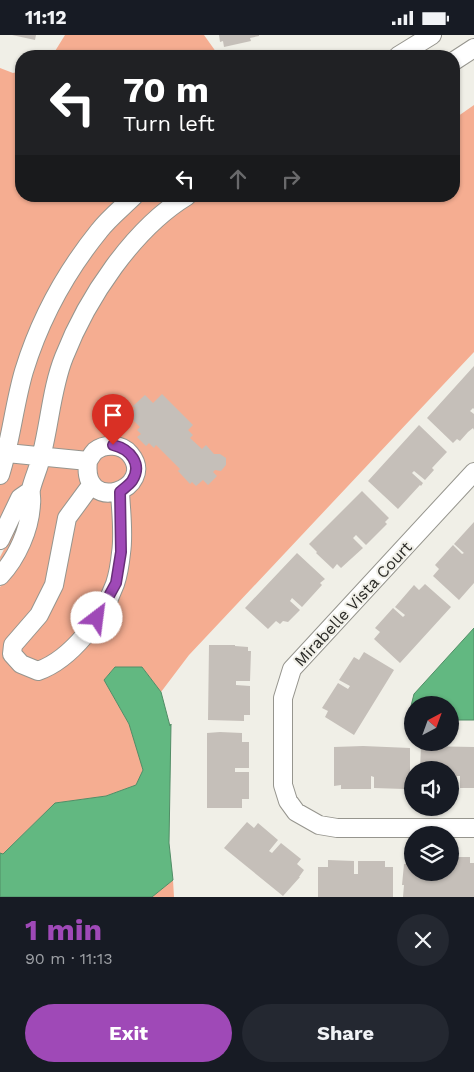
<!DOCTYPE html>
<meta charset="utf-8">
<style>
:root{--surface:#171b24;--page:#242831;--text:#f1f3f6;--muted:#9ea1a6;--accent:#9f49b7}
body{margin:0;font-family:"Work Sans",sans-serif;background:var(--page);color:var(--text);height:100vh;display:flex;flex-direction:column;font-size:19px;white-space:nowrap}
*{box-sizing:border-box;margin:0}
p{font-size:16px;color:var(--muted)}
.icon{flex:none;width:28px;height:28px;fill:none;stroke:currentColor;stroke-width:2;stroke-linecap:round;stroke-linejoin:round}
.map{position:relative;height:862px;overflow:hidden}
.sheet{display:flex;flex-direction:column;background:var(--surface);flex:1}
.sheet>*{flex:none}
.top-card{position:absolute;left:15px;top:15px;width:445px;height:152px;border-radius:20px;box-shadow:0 1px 4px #0004;background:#202124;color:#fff;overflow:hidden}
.needle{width:32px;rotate:41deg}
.tools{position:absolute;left:404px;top:661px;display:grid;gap:10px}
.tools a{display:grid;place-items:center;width:55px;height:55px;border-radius:50%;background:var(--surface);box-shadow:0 1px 4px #0004;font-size:25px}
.pin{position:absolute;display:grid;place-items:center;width:42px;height:42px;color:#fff;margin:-51px -21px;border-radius:50% 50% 50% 0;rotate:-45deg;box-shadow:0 0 5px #0007}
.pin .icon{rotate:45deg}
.me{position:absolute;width:55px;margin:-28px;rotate:30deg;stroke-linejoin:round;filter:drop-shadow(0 0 4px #0008)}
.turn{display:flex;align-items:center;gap:18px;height:105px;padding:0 25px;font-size:22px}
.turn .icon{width:65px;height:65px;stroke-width:2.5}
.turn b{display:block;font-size:35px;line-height:42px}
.lanes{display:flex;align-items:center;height:48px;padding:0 25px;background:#0003;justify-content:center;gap:25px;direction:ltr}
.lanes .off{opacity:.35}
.round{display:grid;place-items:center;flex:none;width:52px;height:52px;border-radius:26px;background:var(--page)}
.overview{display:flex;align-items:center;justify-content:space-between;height:85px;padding:0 25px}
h1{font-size:30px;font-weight:700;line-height:38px;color:var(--accent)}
.button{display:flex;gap:10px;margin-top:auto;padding:10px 25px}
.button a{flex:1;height:58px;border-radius:30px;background:var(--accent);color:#fff;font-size:20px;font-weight:700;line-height:58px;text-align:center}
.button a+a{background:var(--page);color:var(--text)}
.status{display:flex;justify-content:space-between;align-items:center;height:35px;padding:0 25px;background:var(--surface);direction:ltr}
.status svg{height:14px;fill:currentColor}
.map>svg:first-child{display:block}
.green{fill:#f5ad91}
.water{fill:#62b881;stroke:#518d66}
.building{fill:#c5bfb9}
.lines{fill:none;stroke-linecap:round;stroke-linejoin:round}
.minor-casing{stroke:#96958e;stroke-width:20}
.minor{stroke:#fff;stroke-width:18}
.route-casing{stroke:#672f77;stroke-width:12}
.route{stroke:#9f49b7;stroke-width:9}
.labels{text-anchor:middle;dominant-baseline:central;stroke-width:4;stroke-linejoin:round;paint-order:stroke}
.street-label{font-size:16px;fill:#292926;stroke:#f0efe7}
</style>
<div class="status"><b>11:12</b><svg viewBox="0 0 49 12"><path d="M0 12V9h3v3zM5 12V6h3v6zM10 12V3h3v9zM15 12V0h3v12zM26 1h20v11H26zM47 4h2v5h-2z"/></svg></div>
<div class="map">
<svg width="474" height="862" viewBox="0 0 474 862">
<rect width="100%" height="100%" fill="#f0efe7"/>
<path class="green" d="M65,0H204L219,21H52Z
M0,33L13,38L21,36V161H454V84L474,70V317L189,620L161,657L142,632H115L104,645L129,689L141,723L143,735L136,750L106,761L55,768L2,820L0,818V552L21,528L28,512L21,485L7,520L0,529V522L13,497L0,491Z
M173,845L174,862H152Z"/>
<path class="water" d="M474,593V685H450V670H412V680L411,671L414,659Z
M115,632H142L161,657L170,691L171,689L169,808L173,845L152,862H0V818L3,819L55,768L106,761L136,750L143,735L129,689L104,645Z"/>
<path class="building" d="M12,0H36L35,5Z
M219,0H259V1L250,3L251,6L224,12L223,6L220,7Z
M474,331V374L473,373L470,376L474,379V395L473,393L468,397L460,406L457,404L453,408L427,383Z
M162,359L193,390L188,395L193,400L190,403L202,414L206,410L214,419H220L226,423V430L221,436L215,435L213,437L217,441L208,450L203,445L196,451L192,447L190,449L178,436L180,434L156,410L154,413L149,408L146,411L137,402L141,399L137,395L140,392L128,380L135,373L133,371L145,360L153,368Z
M419,390L447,417L432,433L434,435L425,445L414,436L412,438L423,448L421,451L420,450L398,474L368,446Z
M362,456L389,483L385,487L387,489L366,510L356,500L353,503L363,513L341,533L337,529L333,534L316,518L317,517L309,509Z
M474,487V548L459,565L433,541L439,534L435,530L453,510L462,519L464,518L454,509Z
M297,518L325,544L320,548L322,550L302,572L292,563L290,566L300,575L288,587L283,586L280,589L276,586L268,594L245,573Z
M425,549L451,572L400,628L374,604L380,597L375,593L393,573L403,582L405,580L395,572L414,550L419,555Z
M209,610H235V611L248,612V616H251L250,646H236V650L250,651V680H244V686L208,685Z
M364,617L394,635L354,700L325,682L328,676L322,673L338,648L348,654L350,651L339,645L354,622L359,625Z
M220,697L242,698V707H249V733H235V737H249V764H242V773H207V698Z
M363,711L410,713V751H404V754L374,753V742L371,741V754H341V750L334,751V712Z
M421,711L474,712V753H460V741H457V753H450V735H420Z
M247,787L254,793L258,788L278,805L269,816L272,818L281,808L301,824L297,829L304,835L299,842H300L283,861L224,813Z
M450,822H470V828H474V862H403L404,850H402L404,829L412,828V838H450Z
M328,825L354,826V839H358V826H385V832H393V862H318V832H328Z"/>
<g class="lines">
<g class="minor-casing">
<path id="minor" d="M398,21L432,0
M454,26L474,13
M7,418L88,426C90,423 92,419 95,416C105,408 122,409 130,419C158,453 81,482 88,426
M474,437L292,634L283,663V750L288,766L296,777L319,790L337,793H474
M0,440C11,406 14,370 24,336C40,284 65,238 99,196C109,183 123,172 134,161
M92,449L67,483L54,550L39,580L13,610L12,619L21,629L38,636C72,624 103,582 115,549C118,540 120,528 121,518C124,499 121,477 120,457
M0,505L20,463L30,456
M0,541C17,523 30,494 31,469C32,464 30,459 31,454C34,442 40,430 42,418C50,386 52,352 64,322C87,263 133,194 187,161"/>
</g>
<use href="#minor" class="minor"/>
</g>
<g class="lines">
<g class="route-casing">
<path id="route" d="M97,583L116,548L121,517L120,457C123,454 129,450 132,446C143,429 130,414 113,410"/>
</g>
<use href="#route" class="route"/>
</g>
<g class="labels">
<g class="street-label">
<text transform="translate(353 569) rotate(-47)">Mirabelle Vista Court</text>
</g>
</g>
</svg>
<div class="tools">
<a><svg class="needle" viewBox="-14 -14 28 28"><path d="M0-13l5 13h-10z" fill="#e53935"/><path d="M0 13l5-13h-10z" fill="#9ea1a6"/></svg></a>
<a><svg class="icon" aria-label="sound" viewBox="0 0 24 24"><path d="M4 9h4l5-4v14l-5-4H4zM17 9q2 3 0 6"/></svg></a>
<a><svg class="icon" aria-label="layers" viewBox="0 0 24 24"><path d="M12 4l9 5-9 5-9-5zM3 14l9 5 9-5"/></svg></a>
</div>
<div class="pin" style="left:113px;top:410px;background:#d93025"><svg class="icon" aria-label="arrive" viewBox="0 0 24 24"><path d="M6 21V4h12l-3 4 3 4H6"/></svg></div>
<svg class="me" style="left:97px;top:583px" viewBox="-20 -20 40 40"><circle r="19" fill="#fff"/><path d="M0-13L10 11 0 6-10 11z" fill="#9f49b7"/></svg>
<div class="top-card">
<div class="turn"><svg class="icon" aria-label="left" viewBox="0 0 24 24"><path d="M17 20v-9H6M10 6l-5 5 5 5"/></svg><div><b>70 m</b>Turn left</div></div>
<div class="lanes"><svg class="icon" aria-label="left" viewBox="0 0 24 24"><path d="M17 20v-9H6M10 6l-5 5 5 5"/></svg><svg class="icon off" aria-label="ahead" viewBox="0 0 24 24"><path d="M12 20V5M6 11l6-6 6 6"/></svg><svg class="icon off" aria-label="right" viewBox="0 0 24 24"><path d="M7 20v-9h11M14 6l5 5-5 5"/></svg></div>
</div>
</div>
<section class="sheet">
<div class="overview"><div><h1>1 min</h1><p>90 m · 11:13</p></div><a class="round"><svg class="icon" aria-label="close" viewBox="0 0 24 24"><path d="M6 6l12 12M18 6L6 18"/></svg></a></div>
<div class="button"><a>Exit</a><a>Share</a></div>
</section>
